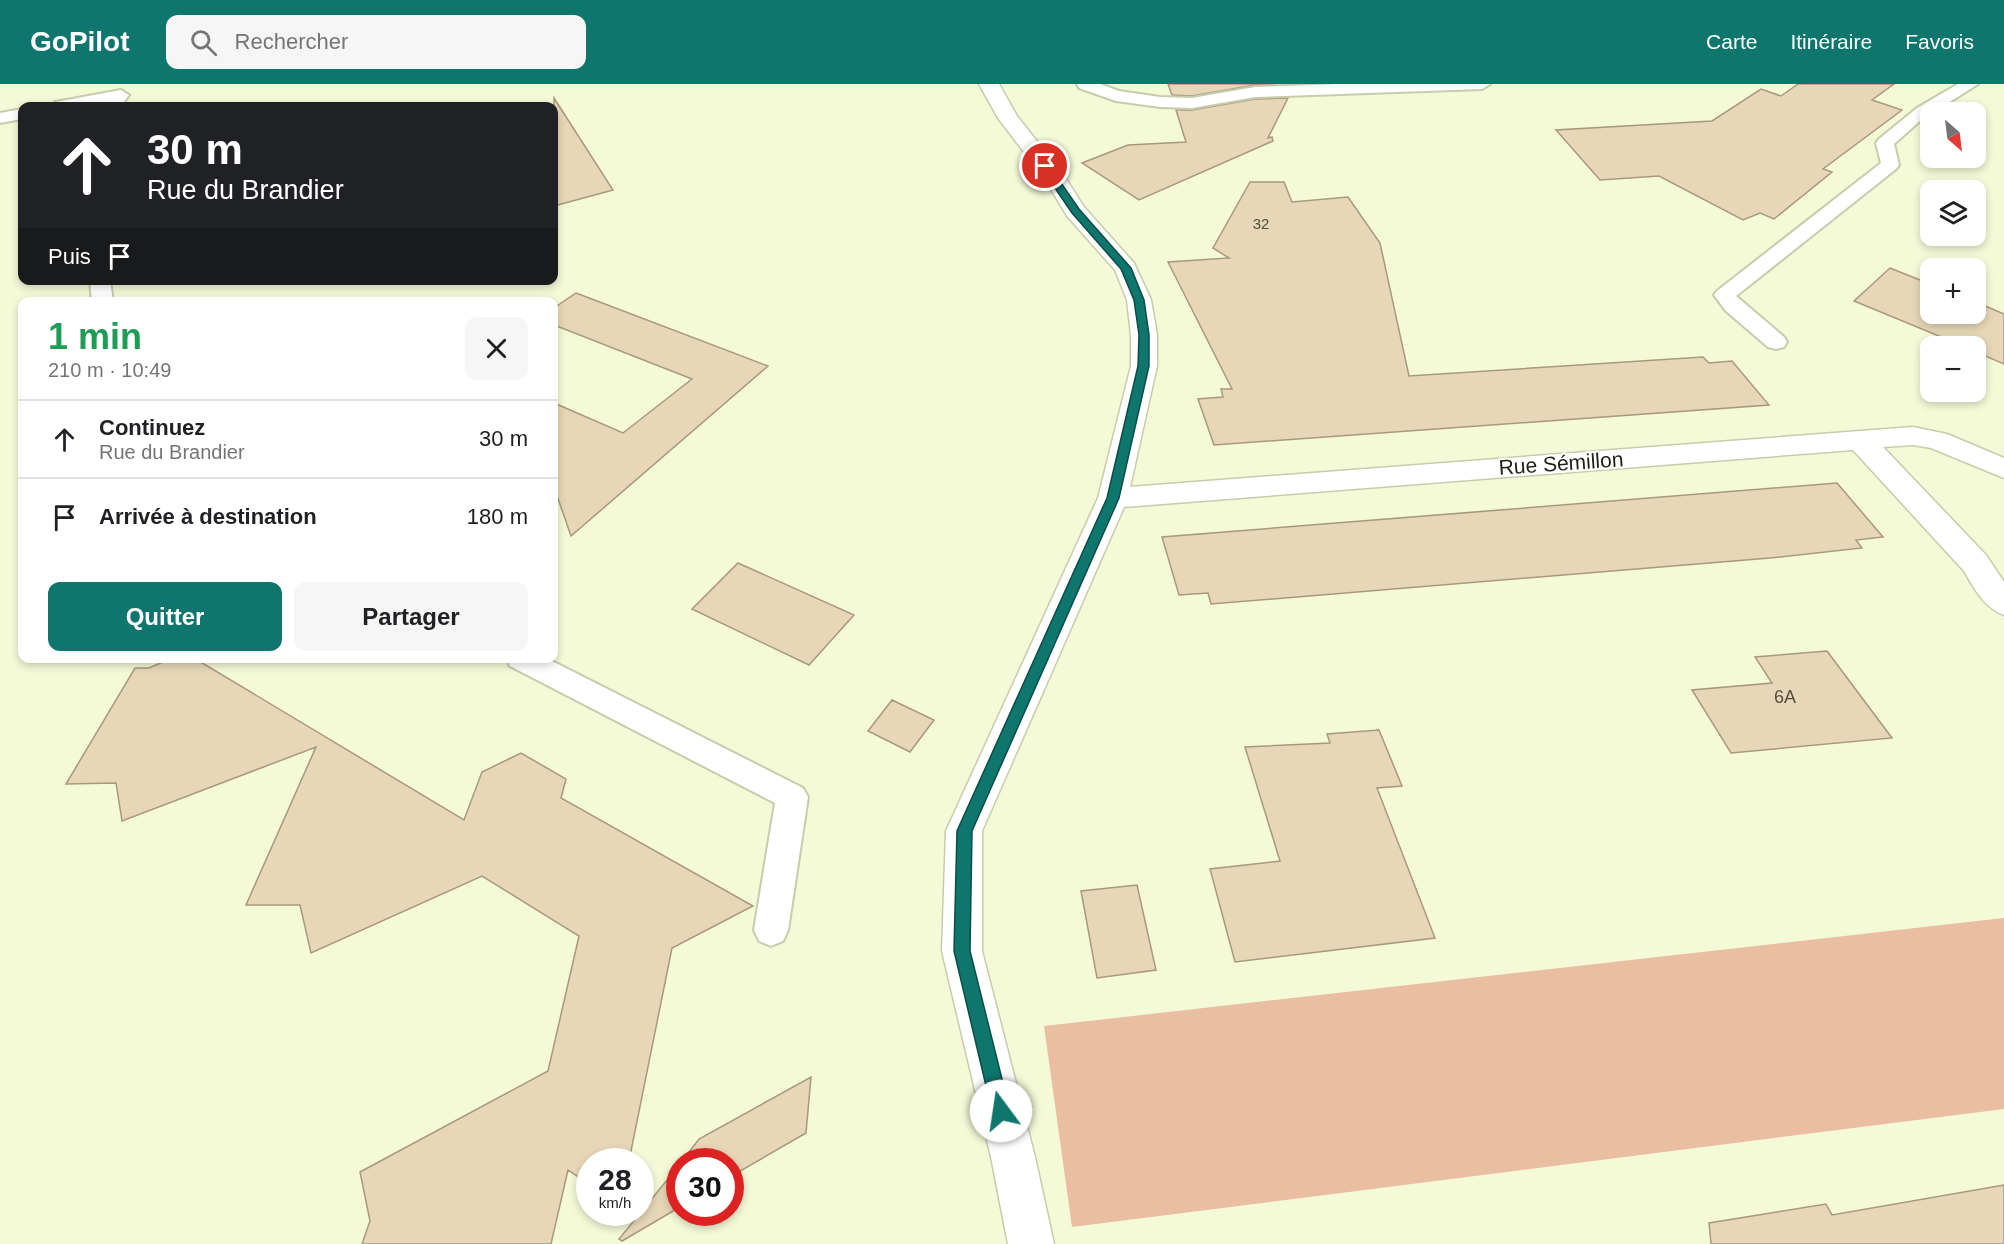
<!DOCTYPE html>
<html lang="fr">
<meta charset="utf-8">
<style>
:root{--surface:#fff;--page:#f6f6f6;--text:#202124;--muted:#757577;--line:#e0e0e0;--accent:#0f766e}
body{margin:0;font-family:Arial,sans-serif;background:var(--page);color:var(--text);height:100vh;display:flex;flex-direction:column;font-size:22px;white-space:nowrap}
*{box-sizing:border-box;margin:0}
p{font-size:20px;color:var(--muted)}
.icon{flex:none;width:33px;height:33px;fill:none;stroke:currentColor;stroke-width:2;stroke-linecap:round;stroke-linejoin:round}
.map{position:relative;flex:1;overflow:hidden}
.panel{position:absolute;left:18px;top:213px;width:540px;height:366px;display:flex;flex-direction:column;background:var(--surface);border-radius:12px;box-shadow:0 3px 9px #0003}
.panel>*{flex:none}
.banner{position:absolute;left:18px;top:18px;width:540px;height:183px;border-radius:12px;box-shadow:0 3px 9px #0003;background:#202124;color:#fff;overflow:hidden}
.needle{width:39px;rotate:152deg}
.fabs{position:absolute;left:1920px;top:18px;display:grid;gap:12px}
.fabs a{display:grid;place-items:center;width:66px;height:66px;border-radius:12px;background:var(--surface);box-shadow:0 3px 9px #0003;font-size:30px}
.speed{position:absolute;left:576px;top:1064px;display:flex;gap:12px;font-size:30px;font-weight:700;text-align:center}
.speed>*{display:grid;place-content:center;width:78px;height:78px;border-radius:50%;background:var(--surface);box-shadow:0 3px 9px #0003;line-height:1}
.speed small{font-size:15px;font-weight:400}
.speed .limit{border:9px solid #d22;background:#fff;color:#111}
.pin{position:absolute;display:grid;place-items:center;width:51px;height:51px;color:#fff;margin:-26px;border:3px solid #fff;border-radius:50%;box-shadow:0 2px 6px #0007}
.me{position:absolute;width:66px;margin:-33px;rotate:346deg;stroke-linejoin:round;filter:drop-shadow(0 0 4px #0008)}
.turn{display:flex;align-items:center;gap:21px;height:126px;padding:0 30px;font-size:27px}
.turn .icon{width:78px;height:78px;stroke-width:2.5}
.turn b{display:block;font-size:42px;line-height:51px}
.then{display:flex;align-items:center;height:57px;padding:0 30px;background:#0003;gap:12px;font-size:22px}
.round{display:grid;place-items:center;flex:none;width:63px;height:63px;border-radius:12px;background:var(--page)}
.overview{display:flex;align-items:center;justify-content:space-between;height:102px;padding:0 30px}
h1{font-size:36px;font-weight:800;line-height:45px;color:#1e9e55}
.action{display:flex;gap:12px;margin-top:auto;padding:12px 30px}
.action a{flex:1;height:69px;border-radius:12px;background:var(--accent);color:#fff;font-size:24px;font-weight:800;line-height:69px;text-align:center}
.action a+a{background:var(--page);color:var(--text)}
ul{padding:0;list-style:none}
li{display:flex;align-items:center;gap:18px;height:78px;padding:0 30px;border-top:2px solid var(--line)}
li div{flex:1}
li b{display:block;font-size:22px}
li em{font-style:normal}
header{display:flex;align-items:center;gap:36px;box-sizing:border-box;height:84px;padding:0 30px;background:var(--accent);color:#fff}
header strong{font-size:28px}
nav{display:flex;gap:33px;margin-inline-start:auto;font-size:21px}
.search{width:420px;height:54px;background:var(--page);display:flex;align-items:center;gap:15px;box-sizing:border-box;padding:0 21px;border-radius:12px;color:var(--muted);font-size:22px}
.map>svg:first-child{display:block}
.green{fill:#e9bea1}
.building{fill:#e7d7b8;stroke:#a8997c;stroke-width:1.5}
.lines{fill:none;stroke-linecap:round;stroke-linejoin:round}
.service-casing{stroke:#c7ccab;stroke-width:4}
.minor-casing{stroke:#c7ccab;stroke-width:3}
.service{fill:#fff;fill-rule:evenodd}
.minor{fill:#fff;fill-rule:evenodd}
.route{fill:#0f766e;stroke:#0a4d48;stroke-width:1.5}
.labels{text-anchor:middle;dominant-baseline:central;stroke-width:4.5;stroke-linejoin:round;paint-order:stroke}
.far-number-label{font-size:15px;fill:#514e3d}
.number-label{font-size:18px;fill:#514e3d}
.street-label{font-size:21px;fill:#1f2014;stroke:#fff}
</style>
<header>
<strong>GoPilot</strong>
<div class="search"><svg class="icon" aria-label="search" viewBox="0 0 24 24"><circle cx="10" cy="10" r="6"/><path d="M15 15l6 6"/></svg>Rechercher</div>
<nav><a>Carte</a><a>Itinéraire</a><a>Favoris</a></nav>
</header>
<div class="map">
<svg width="2004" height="1160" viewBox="0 0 2004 1160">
<rect width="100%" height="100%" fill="#f4f9d7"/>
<path class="green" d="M2004,834V1025L1072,1143L1044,942Z"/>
<path class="building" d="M1168,0H1276L1255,1L1192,12L1172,11Z
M1798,0H1894L1872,16L1902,26L1823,85L1832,88L1774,135L1760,129L1743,136L1659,92L1600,96L1556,46L1712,37L1761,5L1781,12Z
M554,14L613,106L554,122Z
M1288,14L1268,54L1272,53L1273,57L1139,116L1082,79L1128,61L1186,58L1176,26H1192L1255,15Z
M1250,98H1284L1292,118L1348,113L1380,159L1409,292L1703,273L1709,279L1732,277L1769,321L1214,361L1198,315L1223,313L1221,305H1232L1168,178L1229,174L1213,164Z
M1890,184L1930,200V230H1976V218L2004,230V280L1976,268V262H1963L1854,217Z
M576,209L768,282L571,452L554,403V319L623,349L692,295L554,241V224Z
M1837,399L1883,453L1856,456L1862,464L1770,474L1211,520L1208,509L1179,511L1162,453Z
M738,479L854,531L809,581L692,525Z
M1827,567L1892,654L1731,669L1692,606L1772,599L1755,573Z
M172,574H194L464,736L482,688L521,669L566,695L561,714L753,822L672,864L629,1077H590V1101L568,1086L551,1160H362L370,1137L360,1088L548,987L579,852L482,792L311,869L300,821H246L316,663L122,737L116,699L66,700L135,584H149Z
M892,616L934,636L910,668L868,647Z
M1379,646L1402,702L1377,704L1435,854L1235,878L1210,785L1280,777L1245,663L1330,659L1327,650Z
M1137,801L1156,886L1097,894L1081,807Z
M811,993L806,1049L730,1093V1077H682L699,1055Z
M680,1080V1123L622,1157L619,1155Z
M2004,1101V1160H1711L1709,1139L1826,1120L1832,1131Z"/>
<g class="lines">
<g class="service-casing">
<path id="service" d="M1077,0H1100L1119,7L1160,13L1192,14L1255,3L1340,0H1490L1482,5L1255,13L1192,24L1160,23L1116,17L1079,4Z
M1958,0H1978L1934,28H1930L1894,60L1899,81L1896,85L1736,212L1784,253L1787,258L1784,263L1776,265L1768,263L1726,227L1714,211L1717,207L1881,79L1876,59L1879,55L1917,24Z
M121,6L129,11L121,22H104L106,19L86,22H52L55,18L61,17Z
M22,25V35L0,39V29Z
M90,196H110L113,218H92Z
M506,574H546L803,704L808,713L788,846L783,857L771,862L759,857L754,846L775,719L510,582Z"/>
</g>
<g class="minor-casing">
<path id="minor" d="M979,0H999L1017,32L1063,90L1084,123L1134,179L1151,216L1157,251V282L1130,403L1913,343L1947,350L2004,374V394L1931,364L1913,361L1883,363L1986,471L2004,498V531C1984,524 1974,504 1964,487L1853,366L1124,423L982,747V867L1035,1073L1054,1160H1008L991,1073L942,867L946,747L1098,414L1131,282V251L1127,216L1115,186L1067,132L1046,97L998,34Z"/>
</g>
<use href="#service" class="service"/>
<use href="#minor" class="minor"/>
</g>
<path class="route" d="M1042,80H1048L1079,125L1131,184L1144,216L1149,251V282L1119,414L972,747L970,867L1010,1027L1008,1034L1001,1036L995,1034L992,1027L954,867L957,747L1107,414L1138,282L1139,251L1134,216L1121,185L1072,129L1040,82Z"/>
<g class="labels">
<g class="far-number-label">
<text x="1261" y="139">32</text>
</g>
<g class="number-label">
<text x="1785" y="613">6A</text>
</g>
<g class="street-label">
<text transform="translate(1561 379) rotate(-4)">Rue Sémillon</text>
</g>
</g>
</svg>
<div class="fabs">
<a><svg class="needle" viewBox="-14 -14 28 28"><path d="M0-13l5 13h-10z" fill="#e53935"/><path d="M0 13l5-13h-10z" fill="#757577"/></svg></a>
<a><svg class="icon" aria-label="layers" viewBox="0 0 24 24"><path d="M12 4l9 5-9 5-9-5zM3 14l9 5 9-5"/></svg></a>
<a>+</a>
<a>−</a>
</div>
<div class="speed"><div>28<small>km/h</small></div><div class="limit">30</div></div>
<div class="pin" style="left:1045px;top:82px;background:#d93025"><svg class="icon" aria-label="arrive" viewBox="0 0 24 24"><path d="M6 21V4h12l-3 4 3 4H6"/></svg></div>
<svg class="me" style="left:1001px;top:1027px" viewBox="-20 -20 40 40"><circle r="19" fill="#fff"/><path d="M0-13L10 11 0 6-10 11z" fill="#0f766e"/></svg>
<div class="banner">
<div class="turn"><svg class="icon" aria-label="ahead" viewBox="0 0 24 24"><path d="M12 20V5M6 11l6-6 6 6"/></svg><div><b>30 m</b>Rue du Brandier</div></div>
<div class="then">Puis<svg class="icon" aria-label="arrive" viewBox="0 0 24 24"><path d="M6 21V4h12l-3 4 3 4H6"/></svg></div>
</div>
<section class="panel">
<div class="overview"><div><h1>1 min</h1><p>210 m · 10:49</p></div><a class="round"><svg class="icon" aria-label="close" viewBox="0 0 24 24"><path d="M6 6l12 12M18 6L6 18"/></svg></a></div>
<ul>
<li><svg class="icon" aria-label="ahead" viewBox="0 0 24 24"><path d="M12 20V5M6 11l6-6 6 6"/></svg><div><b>Continuez</b><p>Rue du Brandier</p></div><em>30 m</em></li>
<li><svg class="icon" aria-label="arrive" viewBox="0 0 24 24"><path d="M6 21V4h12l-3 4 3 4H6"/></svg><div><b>Arrivée à destination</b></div><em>180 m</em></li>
</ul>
<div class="action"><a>Quitter</a><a>Partager</a></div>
</section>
</div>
